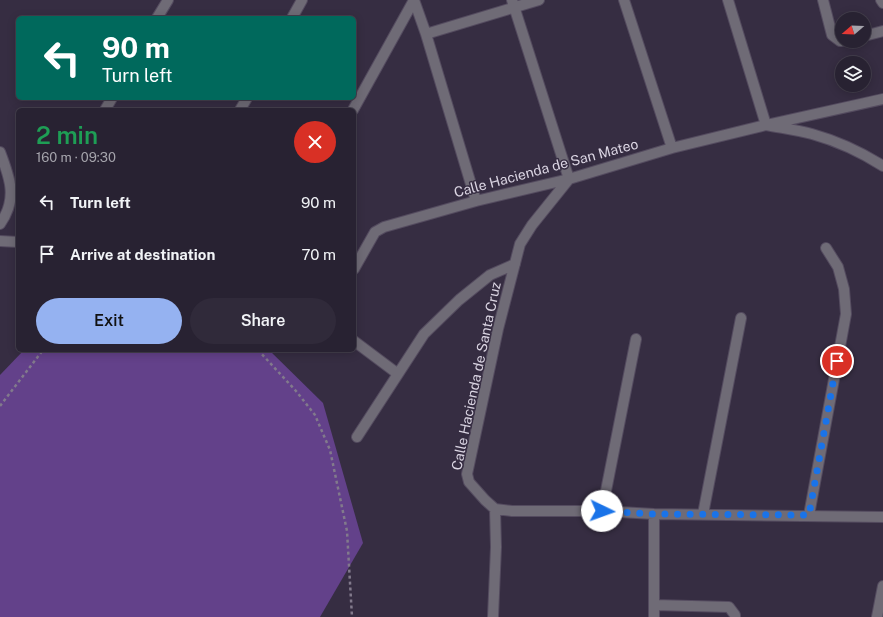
<!DOCTYPE html>
<meta charset="utf-8">
<style>
:root{--surface:#282232;--page:#302a3a;--text:#f1f3f6;--muted:#a5a4ac;--line:#443f4d;--accent:#95b2f1}
body{margin:0;font-family:"Public Sans",sans-serif;background:var(--page);color:var(--text);height:100vh;display:flex;flex-direction:column;font-size:15px;white-space:nowrap}
*{box-sizing:border-box;margin:0}
p{font-size:13px;color:var(--muted)}
.icon{flex:none;width:22px;height:22px;fill:none;stroke:currentColor;stroke-width:2;stroke-linecap:round;stroke-linejoin:round}
.map{position:relative;flex:1;overflow:hidden}
.details{position:absolute;left:16px;top:108px;width:340px;height:244px;display:flex;flex-direction:column;background:var(--surface);border-radius:6px;box-shadow:0 2px 10px #0003,0 0 0 1px var(--line)}
.details>*{flex:none}
.hud{position:absolute;left:16px;top:16px;width:340px;height:84px;border-radius:6px;box-shadow:0 2px 10px #0003,0 0 0 1px var(--line);background:#00695c;color:#fff;overflow:hidden}
.needle{width:26px;rotate:251deg}
.controls{position:absolute;left:835px;top:12px;display:grid;gap:8px}
.controls a{display:grid;place-items:center;width:36px;height:36px;border-radius:50%;background:var(--surface);box-shadow:0 2px 10px #0003,0 0 0 1px var(--line);font-size:20px}
.pin{position:absolute;display:grid;place-items:center;width:34px;height:34px;color:#fff;margin:-17px;border:2px solid #fff;border-radius:50%;box-shadow:0 1px 4px #0007}
.me{position:absolute;width:44px;margin:-22px;rotate:93deg;stroke-linejoin:round;filter:drop-shadow(0 0 3px #0008)}
.turn{display:flex;align-items:center;gap:14px;height:84px;padding:0 20px;font-size:18px}
.turn .icon{width:52px;height:52px;stroke-width:2.5}
.turn b{display:block;font-size:28px;line-height:34px}
.round{display:grid;place-items:center;flex:none;width:42px;height:42px;border-radius:21px;background:var(--page)}
.summary{display:flex;align-items:center;justify-content:space-between;height:68px;padding:0 20px}
h1{font-size:24px;font-weight:600;line-height:30px;color:#1e9e55}
.cta{display:flex;gap:8px;margin-top:auto;padding:8px 20px}
.cta a{flex:1;height:46px;border-radius:24px;background:var(--accent);color:#111;font-size:16px;font-weight:600;line-height:46px;text-align:center}
.cta a+a{background:var(--page);color:var(--text)}
ul{padding:0;list-style:none}
li{display:flex;align-items:center;gap:12px;height:52px;padding:0 20px}
li div{flex:1}
li b{display:block;font-size:15px}
li em{font-style:normal}
.map>svg:first-child{display:block}
.green{fill:#63418a}
.lines{fill:none;stroke-linecap:round;stroke-linejoin:round}
.minor-casing{stroke:#544b5f;stroke-width:12}
.path{stroke:#827a8c;stroke-width:2.5;stroke-dasharray:3 3;stroke-linecap:butt}
.minor{stroke:#6f6b76;stroke-width:10}
.route{stroke:#1a73e8;stroke-width:7;stroke-dasharray:0 12.6}
.labels{text-anchor:middle;dominant-baseline:central;stroke-width:3;stroke-linejoin:round;paint-order:stroke}
.street-label{font-size:14px;fill:#dad4e2;stroke:#362d42}
</style>
<div class="map">
<svg width="883" height="617" viewBox="0 0 883 617">
<rect width="100%" height="100%" fill="#362d42"/>
<path class="green" d="M24,350H269L323,403L363,543L320,617H0V375Z"/>
<g class="lines">
<g class="minor-casing">
<path id="minor" d="M414,0L426,34L476,201
M512,0L569,179L532,225L520,244L498,329L467,474L469,482L485,500L495,509L512,511H602L654,514L883,517
M624,0L672,148
M728,0L766,125C781,128 797,130 812,134C837,141 861,152 883,166
M823,0L832,35L840,41H842
M881,0L883,3
M157,18L168,0
M292,18L302,0
M426,34L539,0
M864,36L883,31
M105,110L112,98
M240,110L247,98
M353,110L414,0
M0,152C10,178 18,199 0,224
M0,241L18,242
M354,269L375,232L384,227L476,201L569,179L672,148L766,125L883,99
M354,341L398,374
M357,437L424,334L459,300L490,275L515,264
M602,511L636,339
M703,514L741,318
M809,515L846,314L844,289L838,267L826,248
M654,605L729,607L735,615V617
M493,617L496,547L495,509
M654,617V514
M877,617L883,586"/>
</g>
<path class="path" d="M258,350L296,391L315,415L330,450L347,531L352,617
M0,406L43,350"/>
<use href="#minor" class="minor"/>
</g>
<g class="lines">
<path class="route" d="M602,511L654,514L809,515L837,361"/>
</g>
<g class="labels">
<g class="street-label">
<text transform="translate(546 168) rotate(-15)">Calle Hacienda de San Mateo</text>
<text transform="translate(476 376) rotate(-78)">Calle Hacienda de Santa Cruz</text>
</g>
</g>
</svg>
<div class="controls">
<a><svg class="needle" viewBox="-14 -14 28 28"><path d="M0-13l5 13h-10z" fill="#e53935"/><path d="M0 13l5-13h-10z" fill="#a5a4ac"/></svg></a>
<a><svg class="icon" aria-label="layers" viewBox="0 0 24 24"><path d="M12 4l9 5-9 5-9-5zM3 14l9 5 9-5"/></svg></a>
</div>
<div class="pin" style="left:837px;top:361px;background:#d93025"><svg class="icon" aria-label="arrive" viewBox="0 0 24 24"><path d="M6 21V4h12l-3 4 3 4H6"/></svg></div>
<svg class="me" style="left:602px;top:511px" viewBox="-20 -20 40 40"><circle r="19" fill="#fff"/><path d="M0-13L10 11 0 6-10 11z" fill="#1a73e8"/></svg>
<div class="hud">
<div class="turn"><svg class="icon" aria-label="left" viewBox="0 0 24 24"><path d="M17 20v-9H6M10 6l-5 5 5 5"/></svg><div><b>90 m</b>Turn left</div></div>
</div>
<section class="details">
<div class="summary"><div><h1>2 min</h1><p>160 m · 09:30</p></div><a class="round" style="background:#d93025;color:#fff"><svg class="icon" aria-label="close" viewBox="0 0 24 24"><path d="M6 6l12 12M18 6L6 18"/></svg></a></div>
<ul>
<li><svg class="icon" aria-label="left" viewBox="0 0 24 24"><path d="M17 20v-9H6M10 6l-5 5 5 5"/></svg><div><b>Turn left</b></div><em>90 m</em></li>
<li><svg class="icon" aria-label="arrive" viewBox="0 0 24 24"><path d="M6 21V4h12l-3 4 3 4H6"/></svg><div><b>Arrive at destination</b></div><em>70 m</em></li>
</ul>
<div class="cta"><a>Exit</a><a>Share</a></div>
</section>
</div>
